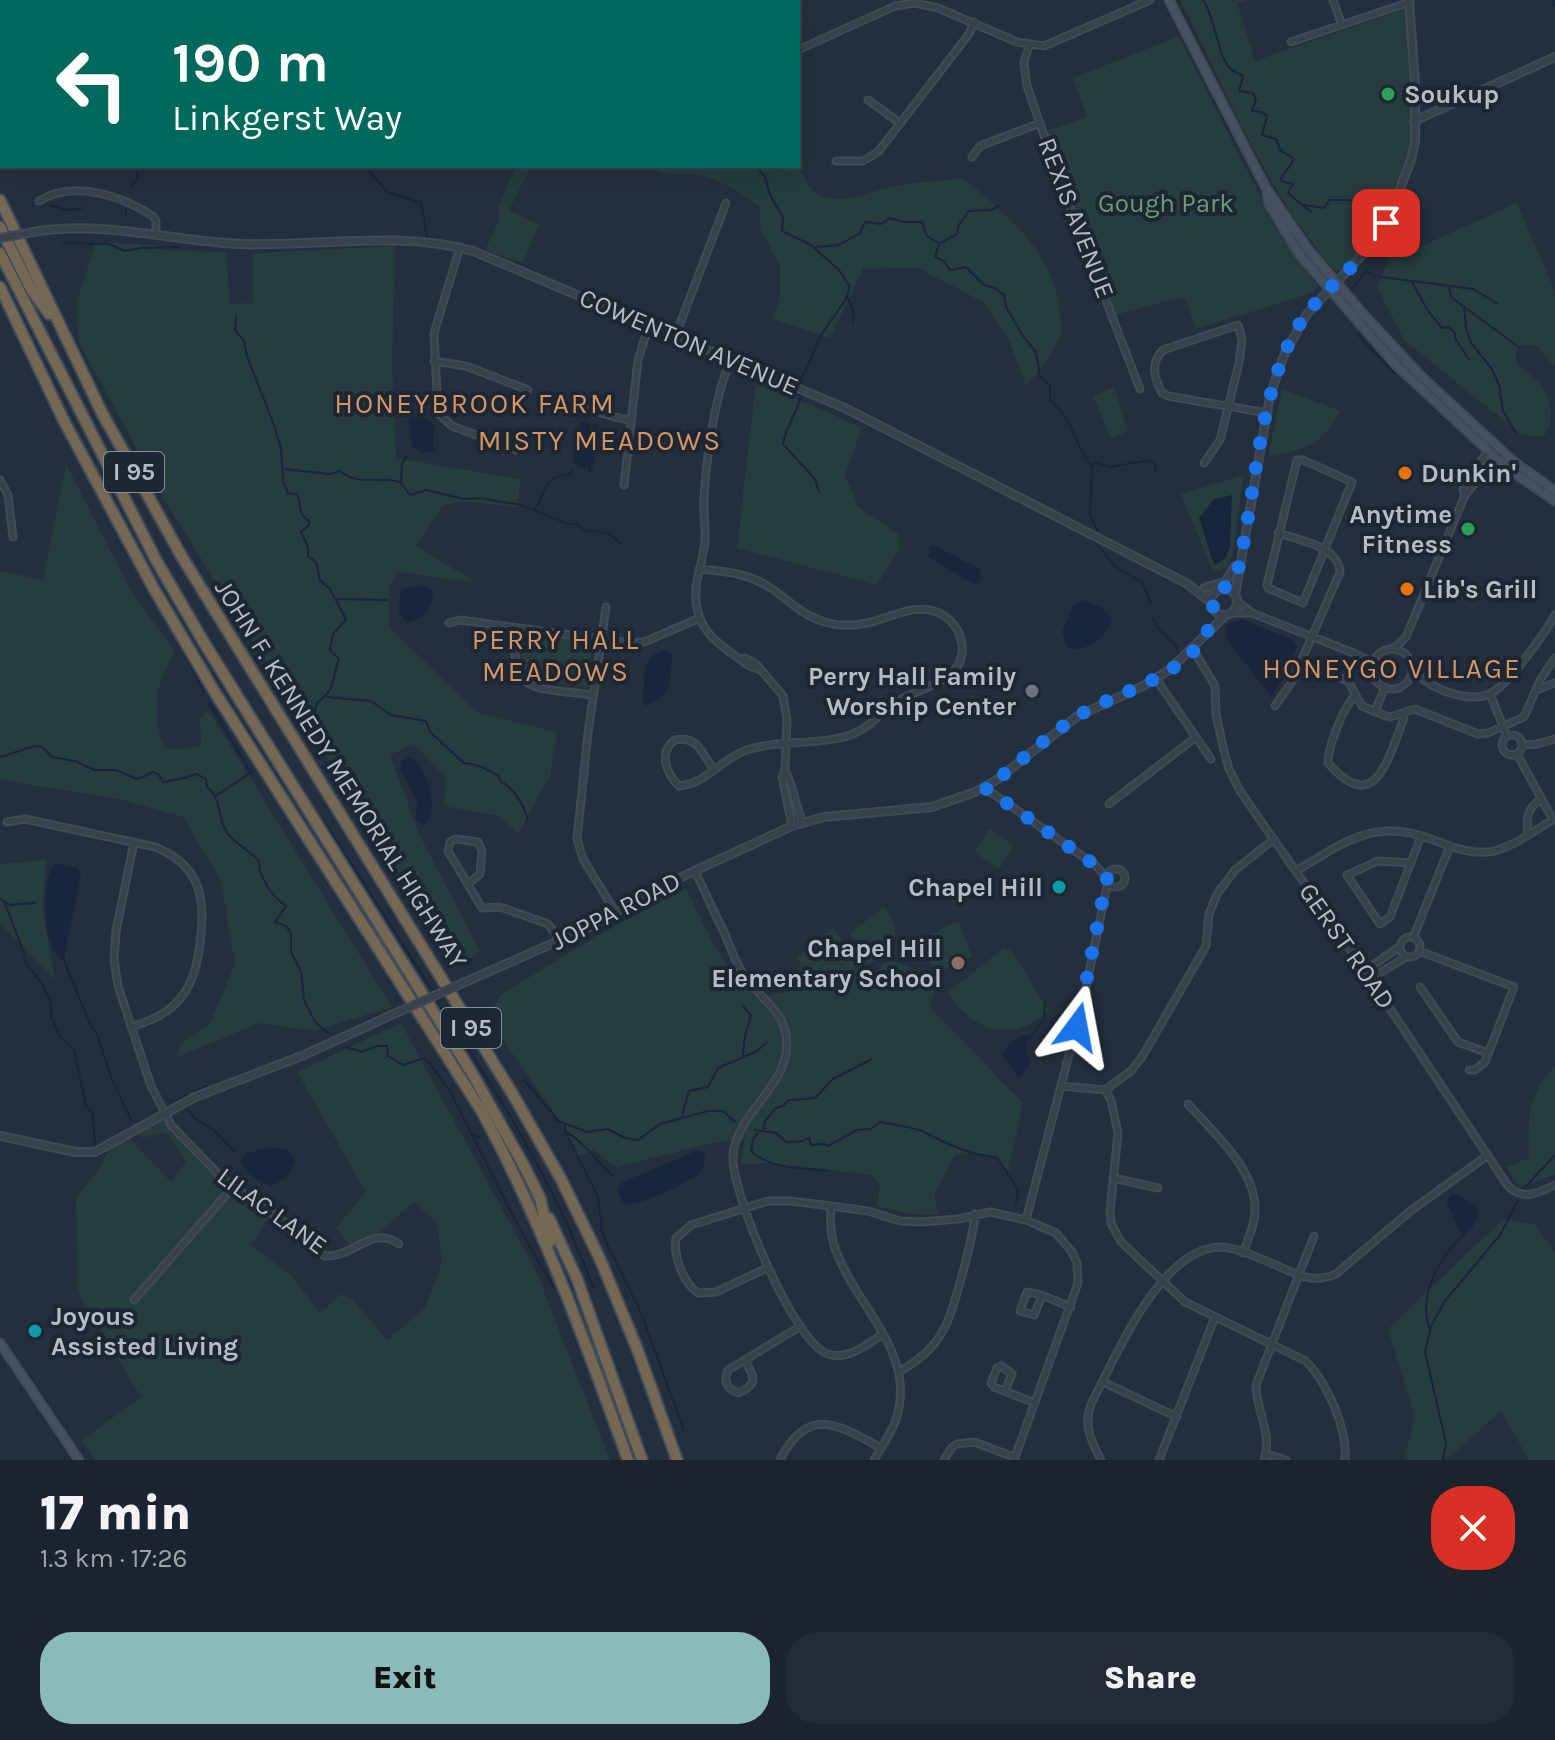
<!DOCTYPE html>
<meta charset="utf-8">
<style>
:root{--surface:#1b232e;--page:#242b36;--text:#f1f3f6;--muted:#a0a4aa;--line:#39404a;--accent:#8bbbb9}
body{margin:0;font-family:Karla,sans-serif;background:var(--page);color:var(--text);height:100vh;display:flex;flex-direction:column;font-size:30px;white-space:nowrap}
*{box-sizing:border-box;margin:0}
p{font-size:26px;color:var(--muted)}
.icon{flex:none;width:44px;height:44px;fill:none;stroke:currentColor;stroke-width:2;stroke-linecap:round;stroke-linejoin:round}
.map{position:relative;height:1460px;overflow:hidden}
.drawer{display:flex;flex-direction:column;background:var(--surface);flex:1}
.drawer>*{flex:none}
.banner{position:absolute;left:0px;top:0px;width:800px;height:168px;box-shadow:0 8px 32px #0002,0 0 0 2px var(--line);background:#00695c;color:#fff;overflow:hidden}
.pin{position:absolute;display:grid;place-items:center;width:68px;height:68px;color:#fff;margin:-34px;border-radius:16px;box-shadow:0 4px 12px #0006}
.me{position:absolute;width:88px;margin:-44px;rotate:13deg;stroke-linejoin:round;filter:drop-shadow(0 0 6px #0008)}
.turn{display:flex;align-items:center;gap:28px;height:168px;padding:0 40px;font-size:36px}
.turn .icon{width:104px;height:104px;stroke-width:2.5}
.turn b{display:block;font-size:56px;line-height:68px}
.round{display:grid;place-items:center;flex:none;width:84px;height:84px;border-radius:32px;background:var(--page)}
.head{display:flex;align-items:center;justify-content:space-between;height:136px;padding:0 40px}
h1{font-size:48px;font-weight:800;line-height:60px}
.action{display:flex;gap:16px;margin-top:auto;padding:16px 40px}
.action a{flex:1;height:92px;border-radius:32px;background:var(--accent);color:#111;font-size:32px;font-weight:800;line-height:92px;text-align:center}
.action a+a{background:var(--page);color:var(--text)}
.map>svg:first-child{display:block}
.green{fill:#263c3f}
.water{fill:#17263c}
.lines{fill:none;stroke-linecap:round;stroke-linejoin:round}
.stream{stroke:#17263c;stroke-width:2}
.minor-casing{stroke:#414a57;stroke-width:9}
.tertiary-casing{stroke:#414a57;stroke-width:10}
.secondary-casing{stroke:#414a57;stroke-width:11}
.motorway-casing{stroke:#434c59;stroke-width:14}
.minor{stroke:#38414e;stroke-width:5}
.tertiary{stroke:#38414e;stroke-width:6}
.secondary{stroke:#465061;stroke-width:7}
.motorway{stroke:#746855;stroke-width:10}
.tertiary-bridge-casing{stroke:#414a57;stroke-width:10;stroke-linecap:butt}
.tertiary-bridge{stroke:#38414e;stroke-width:6}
.route{stroke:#1a73e8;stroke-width:14;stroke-dasharray:0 25.2}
.leisure-dot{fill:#2e9e5b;stroke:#1d2633;stroke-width:3}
.food-dot{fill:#e8710a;stroke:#1d2633;stroke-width:3}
.worship-dot{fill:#6b7280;stroke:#1d2633;stroke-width:3}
.culture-dot{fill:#0f9aa8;stroke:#1d2633;stroke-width:3}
.education-dot{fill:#8d6e63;stroke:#1d2633;stroke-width:3}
.labels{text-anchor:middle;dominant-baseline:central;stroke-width:8;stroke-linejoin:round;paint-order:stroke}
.shield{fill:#1d2633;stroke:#878f9c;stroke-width:2}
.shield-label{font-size:24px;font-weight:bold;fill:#b4bcc9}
.poi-label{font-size:26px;font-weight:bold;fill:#b4bcc9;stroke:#1d2633;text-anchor:start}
.park-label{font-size:26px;fill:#6b9a76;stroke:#1d2633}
.street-label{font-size:26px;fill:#b4bcc9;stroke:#1d2633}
.neighbourhood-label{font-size:28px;letter-spacing:2px;fill:#d59563;stroke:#1d2633}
</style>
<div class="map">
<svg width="1555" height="1460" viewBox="0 0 1555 1460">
<rect width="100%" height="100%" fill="#242f3e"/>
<path class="green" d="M1180,0H1248L1237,3L1255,61L1408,8C1415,84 1421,168 1375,235C1366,248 1353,259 1341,270L1335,271C1267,194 1226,91 1180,0Z
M1179,36L1276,227L1318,286L1312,293L1196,329L1186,301L1181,297L1116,315L1046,131L1087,117L1073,78Z
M516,166H531L509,210L539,225L523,263L485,250L499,221L498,207Z
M651,166H798C804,178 808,189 820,195C841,207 879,188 900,185C921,182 942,181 963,178C995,205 1035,237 1051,276C1058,293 1060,314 1063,332L1043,366L1026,386L1009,340L983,302L918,268L863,269L830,338L773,319L780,297V267L761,230L759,206C743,194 726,183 707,177C688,171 668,180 651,166Z
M1517,203L1555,291V367L1537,346L1522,345L1516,352L1517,364C1525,371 1534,377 1541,385C1552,396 1555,426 1544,435C1537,439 1527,435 1519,433L1404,340L1377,287L1390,256L1407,253Z
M96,242L158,245L160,250L226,252L230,304L253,303V253L395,246L392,363L396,458L520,479L518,507L461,501L442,506L416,546L477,583L398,572L390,584L389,627L478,713L557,732L550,776L518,834L499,816L444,806L446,778L414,744L390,755L419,834L480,951L454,969L339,777L163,498L79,342L77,301Z
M756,380L862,428L845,475L859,508L898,534L900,548L877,585L737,548Z
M1114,387L1128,431L1111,438L1093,396Z
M1282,389L1341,411C1319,447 1308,448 1268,457Z
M66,464L131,591L175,652C170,663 161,676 159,687C156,705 155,736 167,749H186L201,745L200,719L206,712L210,713L392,1007L314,1031L259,1023L176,1058L181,1043L210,1024L235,964L221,881L183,817L119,799L0,780V571L43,580Z
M1244,475L1232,558L1226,568L1220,571L1212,569L1181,494Z
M524,633L592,643L588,688L544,681L524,669L520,656Z
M989,829L1014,846L999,869L974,852Z
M47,860L42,905L55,980L0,923V864Z
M686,888C705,926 722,971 756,997L791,991L801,964L796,957L833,927L870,978L888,960L935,976L937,986L929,1006L1023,1103L1008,1171L996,1157L971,1153L955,1155L934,1194L938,1215L909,1214L877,1206L880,1184L872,1175L767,1163L740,1165L745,1137L694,1147L616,1168L594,1150L578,1156L570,1135L486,1016L502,994L602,933Z
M884,907C906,936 894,948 867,965L850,933Z
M959,921L972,957L935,973C920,940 929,933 959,921Z
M1004,948L1012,951L1049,1011C1013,1044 971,1032 948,992Z
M401,1023L536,1271L610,1460H95L82,1440L141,1397L78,1292L76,1197L94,1176L111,1147L128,1137L171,1182L186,1162L170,1136L161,1133L143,1138L137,1133L158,1122L165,1121L233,1191L270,1215L251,1245L291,1275L320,1313L341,1294L353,1300L387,1340L425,1308L442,1263L437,1223L414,1202L356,1253L336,1228L366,1192L297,1072Z
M1555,1066V1175L1519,1187L1506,1167L1529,1158C1528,1120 1526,1095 1555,1066Z
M1502,1220L1534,1224L1555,1251V1460H1529L1501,1411L1446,1460H1404L1415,1418L1388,1329Z"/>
<path class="water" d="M413,417L424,418L434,425L433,446L437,451L424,453L412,447L409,419Z
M581,422L590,423L591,428L594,423L599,425L592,474L587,470V463L585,470L573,461Z
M1232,495L1230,547L1226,558L1214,565L1199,518L1214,499Z
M934,545L981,570L979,583L974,584L928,557L930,547Z
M422,586L430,588L433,593C432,610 423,618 407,623L399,612L400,593L405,588Z
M1083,600L1101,607L1112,619C1106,638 1092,649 1072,649L1066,645L1062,632L1074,605Z
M1241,619L1293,640L1297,647L1283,679L1271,697L1227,639L1226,625Z
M664,650L672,656C670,682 672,696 645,706L643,703C645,682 640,656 664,650Z
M409,757C429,767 440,809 424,825L416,821L417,801L400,770L401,761Z
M55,863L77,868L81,875L65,951V963C59,956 53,950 50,941C44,921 42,879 55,863Z
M1024,1035L1030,1037L1026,1045L1030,1064L1020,1077H1018L1002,1055L1010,1043Z
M271,1147L288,1151L295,1160L288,1176L272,1186C259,1183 245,1173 241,1161L247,1153Z
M696,1151L704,1152C707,1161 703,1168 697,1175C682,1184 638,1210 622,1202L618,1191L621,1183Z
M1452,1193L1458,1194L1476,1206L1478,1217L1472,1228L1464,1235C1455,1225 1454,1214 1446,1203Z"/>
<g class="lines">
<path class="stream" d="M128,0L131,1
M528,0L531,2
M1203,0C1215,16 1219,63 1232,70C1235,73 1240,73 1243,76L1239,91L1253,93L1256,100L1252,111L1262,112L1267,116L1262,135L1276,139L1281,151L1293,158C1293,168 1281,172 1281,181L1293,184L1288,192L1290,195L1311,212
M1554,0L1555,6
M342,2V0
M365,166L387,192L421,203L427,236
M756,166L765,177L770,195L783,217L782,231L811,245L839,270L850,287L846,299L821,335L799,385
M130,187L137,179L138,166
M50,205L67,210L83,208
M1304,205L1324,208L1329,200H1350L1356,204L1360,230
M999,206L991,210L969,211L958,226L957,234L939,244L935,257L944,261L950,270L966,267L984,285L995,288L1004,295L1006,307L1023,336L1036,352L1040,376L1050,385V401C1073,417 1075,446 1092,467L1090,515L1098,532
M126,215V208
M62,243L109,244L125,251L141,248L178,247
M816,247L839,245L860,233L865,222L881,224L890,218L904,222H922L927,236L938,243
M1367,272L1374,276L1473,289L1498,304
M1412,282L1428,311L1442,328L1449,327L1455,333V338L1469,360
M1354,287L1367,270
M1449,288L1452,298L1520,348
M848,298L854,313L853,323
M1464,306L1466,329L1471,343L1492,369L1499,385L1503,411L1516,433
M236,316L235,330L244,341L247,356L272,420L281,448L283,481L288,493L297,494C301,504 298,515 309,521V525L301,532L308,547V556L316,562L320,580L330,589L346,619L333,634L330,650L339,659C331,681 337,688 317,703L314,714L306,721
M1358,335L1395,374
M794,391L801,396C797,412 786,427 783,444L815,479L819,492
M407,456L402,464L401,483L410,495L426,490L464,499L478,498L521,505L568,524H577L584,530L608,533L620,543
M1092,464L1097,463L1110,467L1150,460L1156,465L1155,472
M284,469L330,474L340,471C355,486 381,476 400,482
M535,509C545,493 545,474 570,475L572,469
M1095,542L1117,568L1142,582L1151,604
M337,599L387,600
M1153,618L1158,628L1177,647L1178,654
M179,641L204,692
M328,697L371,701L391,715L426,721L430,732L464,763C476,763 488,770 499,776L501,782C513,786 524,806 528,819
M209,702L251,773
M0,757L35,746L42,747L52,757L75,761L95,770H116L137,779L154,772L159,775L163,782C178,779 182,780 196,774L206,779L207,787C222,799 217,816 226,831C231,841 253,853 258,860C260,864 259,868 260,872C267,887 273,897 286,906L275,922L286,926L291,933V952L301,971L304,1000L315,1022L328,1033
M217,795L253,771
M322,818L432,990
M0,899L10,905L35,903
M4,901L24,953L26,963L43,985L51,1003V1016L59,1035L74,1049L86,1106L93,1114L95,1145
M65,963L90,1024L98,1036L111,1077L131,1120
M437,1002C453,1023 467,1047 481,1069C526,1139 565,1211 594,1289
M1030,1037L1044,1019L1045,1002
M347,1047L361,1052L378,1046H387L388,1056L403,1065L424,1058L429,1062L451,1093L523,1235L553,1286
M743,1055L745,1036L751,1015L743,1006
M524,1080L559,1121
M194,1092L207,1086
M167,1100L175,1101L188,1095
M186,1107L194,1118L215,1131L235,1152
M682,1116L689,1091L708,1087L718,1068L757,1051L766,1043
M555,1120L587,1132L608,1129L625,1138L638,1140L660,1124L708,1111H723L735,1122
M565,1125V1131L598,1197L602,1231L607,1244L639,1308L684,1430
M764,1129L765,1121L776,1108L783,1106L789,1100L815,1098L833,1079L872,1059
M755,1130L776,1133L786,1142L803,1141L809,1138L811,1145L823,1144L828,1146L857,1130L871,1129L880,1122C894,1125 910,1126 924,1132C945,1143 972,1156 997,1157L1018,1190L1016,1205
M566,1132C579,1137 599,1164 612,1175
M758,1133L753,1139L751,1151C771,1170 804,1168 830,1171
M472,1134L479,1137
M1525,1187L1555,1155
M1430,1329C1417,1298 1439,1256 1464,1235
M1443,1460L1446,1443L1425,1352L1431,1326L1445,1301L1500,1235L1517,1202"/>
<g class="minor-casing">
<path id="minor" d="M1333,0L1342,25
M1291,42L1410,2
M1029,46L1024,62L1027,86L1058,176L1140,389
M798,50L895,6L915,3L938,8L1017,42L1044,46L1150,0
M868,100L900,123
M972,157L980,146L1040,123
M836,161H863L878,152L969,34L974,22
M39,201C73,179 123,196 154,217L156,221V234
M460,247L434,333L438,413L452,426L516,450
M675,337L726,203
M434,361L466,366L528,390
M730,361C713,403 707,452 704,498C703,513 706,527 705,541C703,564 692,584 697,608C702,633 719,644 738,658C746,663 749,668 759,669
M585,409L631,421
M1297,460H1303L1352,482L1303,603L1268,588L1267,585Z
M1204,463L1220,440L1239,363L1242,340L1238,325L1163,350C1150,363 1154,378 1162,393L1168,396C1201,402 1234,407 1267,413
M0,480L8,495L13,537
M624,485L638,360L649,325
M1465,495L1463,490L1470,476L1490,449
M699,569C724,571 747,573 769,587C788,599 802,616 825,622C838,626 854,626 867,623C891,618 919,600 943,615C953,621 961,633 962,645C966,684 916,687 893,704C874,718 870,729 844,737C812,745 778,740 747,750C722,758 706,784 679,786C666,773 658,752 675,740C698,735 701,753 713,768
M1237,601L1252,613L1356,654L1366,659L1373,671
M606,607L588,733L577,839L583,859L616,913
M1232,613H1251
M449,623L460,620L630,643L644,642L700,618
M517,628C507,697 537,687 593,695
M1193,649L1215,686L1216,714L1223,747L1229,769L1240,791L1361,965L1508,1186C1523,1201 1538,1193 1555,1185
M1390,649L1397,646L1406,637L1465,495L1502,451
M1372 669a20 20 0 1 1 40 0a20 20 0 1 1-40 0Z
M741,659L745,658L757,665L783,696L787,720L785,771L782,777L792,826
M1301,662L1348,681L1362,706L1383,715L1390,717L1415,709L1478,734L1488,733L1524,717L1540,680L1555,658
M1412,668C1420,680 1430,684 1442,690C1457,696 1476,701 1491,693C1509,684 1545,633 1555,615
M1156,679L1211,759
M1536,690L1555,683
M1490,694L1507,736
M1355,696C1343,707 1328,747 1328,763C1376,818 1388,758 1404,718L1402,714
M1275,706L1293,680L1340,572C1339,546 1299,540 1278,533
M1375,711L1385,687
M1502 745a10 10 0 1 1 20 0a10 10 0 1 1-20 0Z
M1522,745L1537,744L1555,739
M1517,754L1553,820
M785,771C792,781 797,809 802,822
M985,788L1095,865L1107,878
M1109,804L1196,737
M7,822L25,819L155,847C201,865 206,899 200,943C197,967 192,988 174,1005C162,1017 146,1022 131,1027
M1528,834C1526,818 1527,808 1541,799
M134,842L116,931L114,960L118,986L151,1086L171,1125L222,1178L288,1225L325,1256C354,1258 372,1224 399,1244
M1411,863L1378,861L1347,875L1380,924L1390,917L1421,836
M1107 878a9 9 0 1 1 18 0a9 9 0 1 1-18 0Z
M695,871C705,892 714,912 724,932C731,949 737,967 748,981C762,999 782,1011 786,1035C794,1084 737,1110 733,1155C730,1190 794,1344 828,1354C848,1361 867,1344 883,1334
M1296,871C1341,844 1374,818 1428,838C1450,846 1471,856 1494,851C1515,846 1536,829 1555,819
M468,884L480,874L482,851L478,842L455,839L450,842L448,851L482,908L500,907L548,924L560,940
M1400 947a10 10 0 1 1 20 0a10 10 0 1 1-20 0Z
M1413,938L1450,846
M1419,951L1514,987L1485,1062L1475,1070H1469
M1365,971L1399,947
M1370,979L1406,957
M1420,987L1458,1042L1488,1053
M1062,1086L1105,1090L1111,1100L1118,1133L1110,1211L1111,1223L1121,1242L1185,1302L1306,1361C1327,1383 1348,1429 1345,1460
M1105,1090L1131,1071L1142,1057L1206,946L1209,914L1217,894L1235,870L1274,839
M1188,1104C1213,1132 1256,1169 1255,1210C1255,1225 1248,1239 1243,1253
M1113,1178L1158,1188
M831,1206C830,1220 830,1235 835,1248C855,1307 920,1354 895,1422C890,1435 881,1448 874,1460
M1026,1220L1084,997L1108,881
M767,1268L716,1292L698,1293C683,1283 673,1255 676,1238L691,1225L768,1201H790L831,1206L868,1211L900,1221L921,1222L958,1219L990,1212L1026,1220L1056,1233L1072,1252L1077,1263L1078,1283L1014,1460
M1042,1296L1034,1315L1020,1311L1027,1292C1041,1293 1057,1302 1071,1307
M134,1300L233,1187
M745,1360C754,1378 759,1383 739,1393C727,1390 723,1381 728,1370L801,1326
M900,1371C943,1348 950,1320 962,1275C968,1254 973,1235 975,1214
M1103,1382L1177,1417
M1005,1391L1012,1374L1001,1366L997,1368L991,1383L994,1387L1035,1403
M1266,1454L1286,1460
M780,1460C808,1404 839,1425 881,1448
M944,1460L952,1447L957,1444L974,1442L1014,1457
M1101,1460C1091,1441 1083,1425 1091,1404C1116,1357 1159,1250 1219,1247C1238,1247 1260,1259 1278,1266C1298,1275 1314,1284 1336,1274L1409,1212L1488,1155
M1159,1460L1215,1317
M1264,1460C1273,1433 1256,1412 1256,1385L1314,1236"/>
</g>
<g class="tertiary-casing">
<path id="tertiary" d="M1414,121L1555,57
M33,232C105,220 170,241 241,244C319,247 396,230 473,251L847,409L1186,583L1212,603
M1204,588L1225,582L1235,566
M1211 602a13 13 0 1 1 26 0a13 13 0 1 1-26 0Z
M1235,595L1270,396L1284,355L1307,314L1375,241L1393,207L1411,160L1415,141V83L1409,0
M472,979L592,926L664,885L792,826L824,817L932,807L975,792L998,779L1076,717L1143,686L1169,670L1226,615
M0,1136L76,1152H95L195,1097L304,1055L396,1013"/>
</g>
<g class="secondary-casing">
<path id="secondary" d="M1169,0L1266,188L1307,248L1364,315L1422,377L1514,462L1555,491
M1267,190L1269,204L1300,255L1395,364L1507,468L1555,501
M0,1343L79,1460"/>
</g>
<g class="motorway-casing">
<path id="motorway" d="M0,200L102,413L182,557L512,1093L561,1179L600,1259L638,1351L677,1460
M0,227L31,289L49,314
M0,253L156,560L203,641L473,1075L524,1166L540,1198L550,1242
M0,287L65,423L154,589L214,691L481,1110C542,1222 585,1341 628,1460
M549,1218L577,1279L642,1460"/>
</g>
<use href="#minor" class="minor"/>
<use href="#tertiary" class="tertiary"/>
<use href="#secondary" class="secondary"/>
<use href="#motorway" class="motorway"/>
<g class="tertiary-bridge-casing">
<path id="tertiary-bridge" d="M0,238L33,232
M396,1013L472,979"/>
</g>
<use href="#tertiary-bridge" class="tertiary-bridge"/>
</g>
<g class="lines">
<path class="route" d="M1077,1027L1107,878L1095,865L985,788C1017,766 1045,737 1078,716C1123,688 1196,676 1213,617C1215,610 1212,605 1212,599C1219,588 1231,587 1237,574C1256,496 1257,399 1296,330C1319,289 1364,265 1386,223"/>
</g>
<g class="leisure-dot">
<circle cx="1388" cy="94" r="8"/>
<circle cx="1468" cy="529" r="8"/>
</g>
<g class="food-dot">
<circle cx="1405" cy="473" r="8"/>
<circle cx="1407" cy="589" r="8"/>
</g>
<circle class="worship-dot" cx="1032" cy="691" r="8"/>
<g class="culture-dot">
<circle cx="1059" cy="887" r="8"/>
<circle cx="35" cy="1331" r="8"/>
</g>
<circle class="education-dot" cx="958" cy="963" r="8"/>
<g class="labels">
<g class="shield">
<rect x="104" y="452" width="60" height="40" rx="6"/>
<rect x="441" y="1008" width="60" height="40" rx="6"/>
</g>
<g class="shield-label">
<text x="134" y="472">I 95</text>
<text x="471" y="1028">I 95</text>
</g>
<g class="poi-label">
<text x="1404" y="94">Soukup</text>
<text x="1421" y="473">Dunkin'</text>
<text x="1452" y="514" text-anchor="end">Anytime<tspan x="1452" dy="30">Fitness</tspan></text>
<text x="1423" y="589">Lib's Grill</text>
<text x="1016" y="676" text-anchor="end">Perry Hall Family<tspan x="1016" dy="30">Worship Center</tspan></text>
<text x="1043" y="887" text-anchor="end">Chapel Hill</text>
<text x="942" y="948" text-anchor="end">Chapel Hill<tspan x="942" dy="30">Elementary School</tspan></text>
<text x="51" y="1316">Joyous<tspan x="51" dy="30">Assisted Living</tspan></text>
</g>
<g class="park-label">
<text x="1166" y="203">Gough Park</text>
</g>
<g class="street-label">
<text transform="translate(1076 218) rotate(69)">REXIS AVENUE</text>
<text transform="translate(689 342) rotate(23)">COWENTON AVENUE</text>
<text transform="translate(341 774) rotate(58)">JOHN F. KENNEDY MEMORIAL HIGHWAY</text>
<text transform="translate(616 911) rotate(-27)">JOPPA ROAD</text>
<text transform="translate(1347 946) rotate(55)">GERST ROAD</text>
<text transform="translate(272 1211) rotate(36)">LILAC LANE</text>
</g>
<g class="neighbourhood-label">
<text x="475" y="403">HONEYBROOK FARM</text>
<text x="600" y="440">MISTY MEADOWS</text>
<text x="556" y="639">PERRY HALL<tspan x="556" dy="32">MEADOWS</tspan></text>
<text x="1392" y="668">HONEYGO VILLAGE</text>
</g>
</g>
</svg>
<div class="pin" style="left:1386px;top:223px;background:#d93025"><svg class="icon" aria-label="arrive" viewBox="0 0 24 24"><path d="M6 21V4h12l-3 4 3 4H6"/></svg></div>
<svg class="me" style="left:1077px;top:1027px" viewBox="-20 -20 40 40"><path d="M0-17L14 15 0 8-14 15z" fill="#1a73e8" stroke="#fff" stroke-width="4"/></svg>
<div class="banner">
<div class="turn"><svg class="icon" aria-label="left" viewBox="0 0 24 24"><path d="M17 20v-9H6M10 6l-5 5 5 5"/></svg><div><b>190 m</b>Linkgerst Way</div></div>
</div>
</div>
<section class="drawer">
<div class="head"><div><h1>17 min</h1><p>1.3 km · 17:26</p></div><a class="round" style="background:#d93025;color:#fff"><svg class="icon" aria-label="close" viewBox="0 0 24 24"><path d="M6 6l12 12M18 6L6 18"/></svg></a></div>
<div class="action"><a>Exit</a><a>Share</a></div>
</section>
